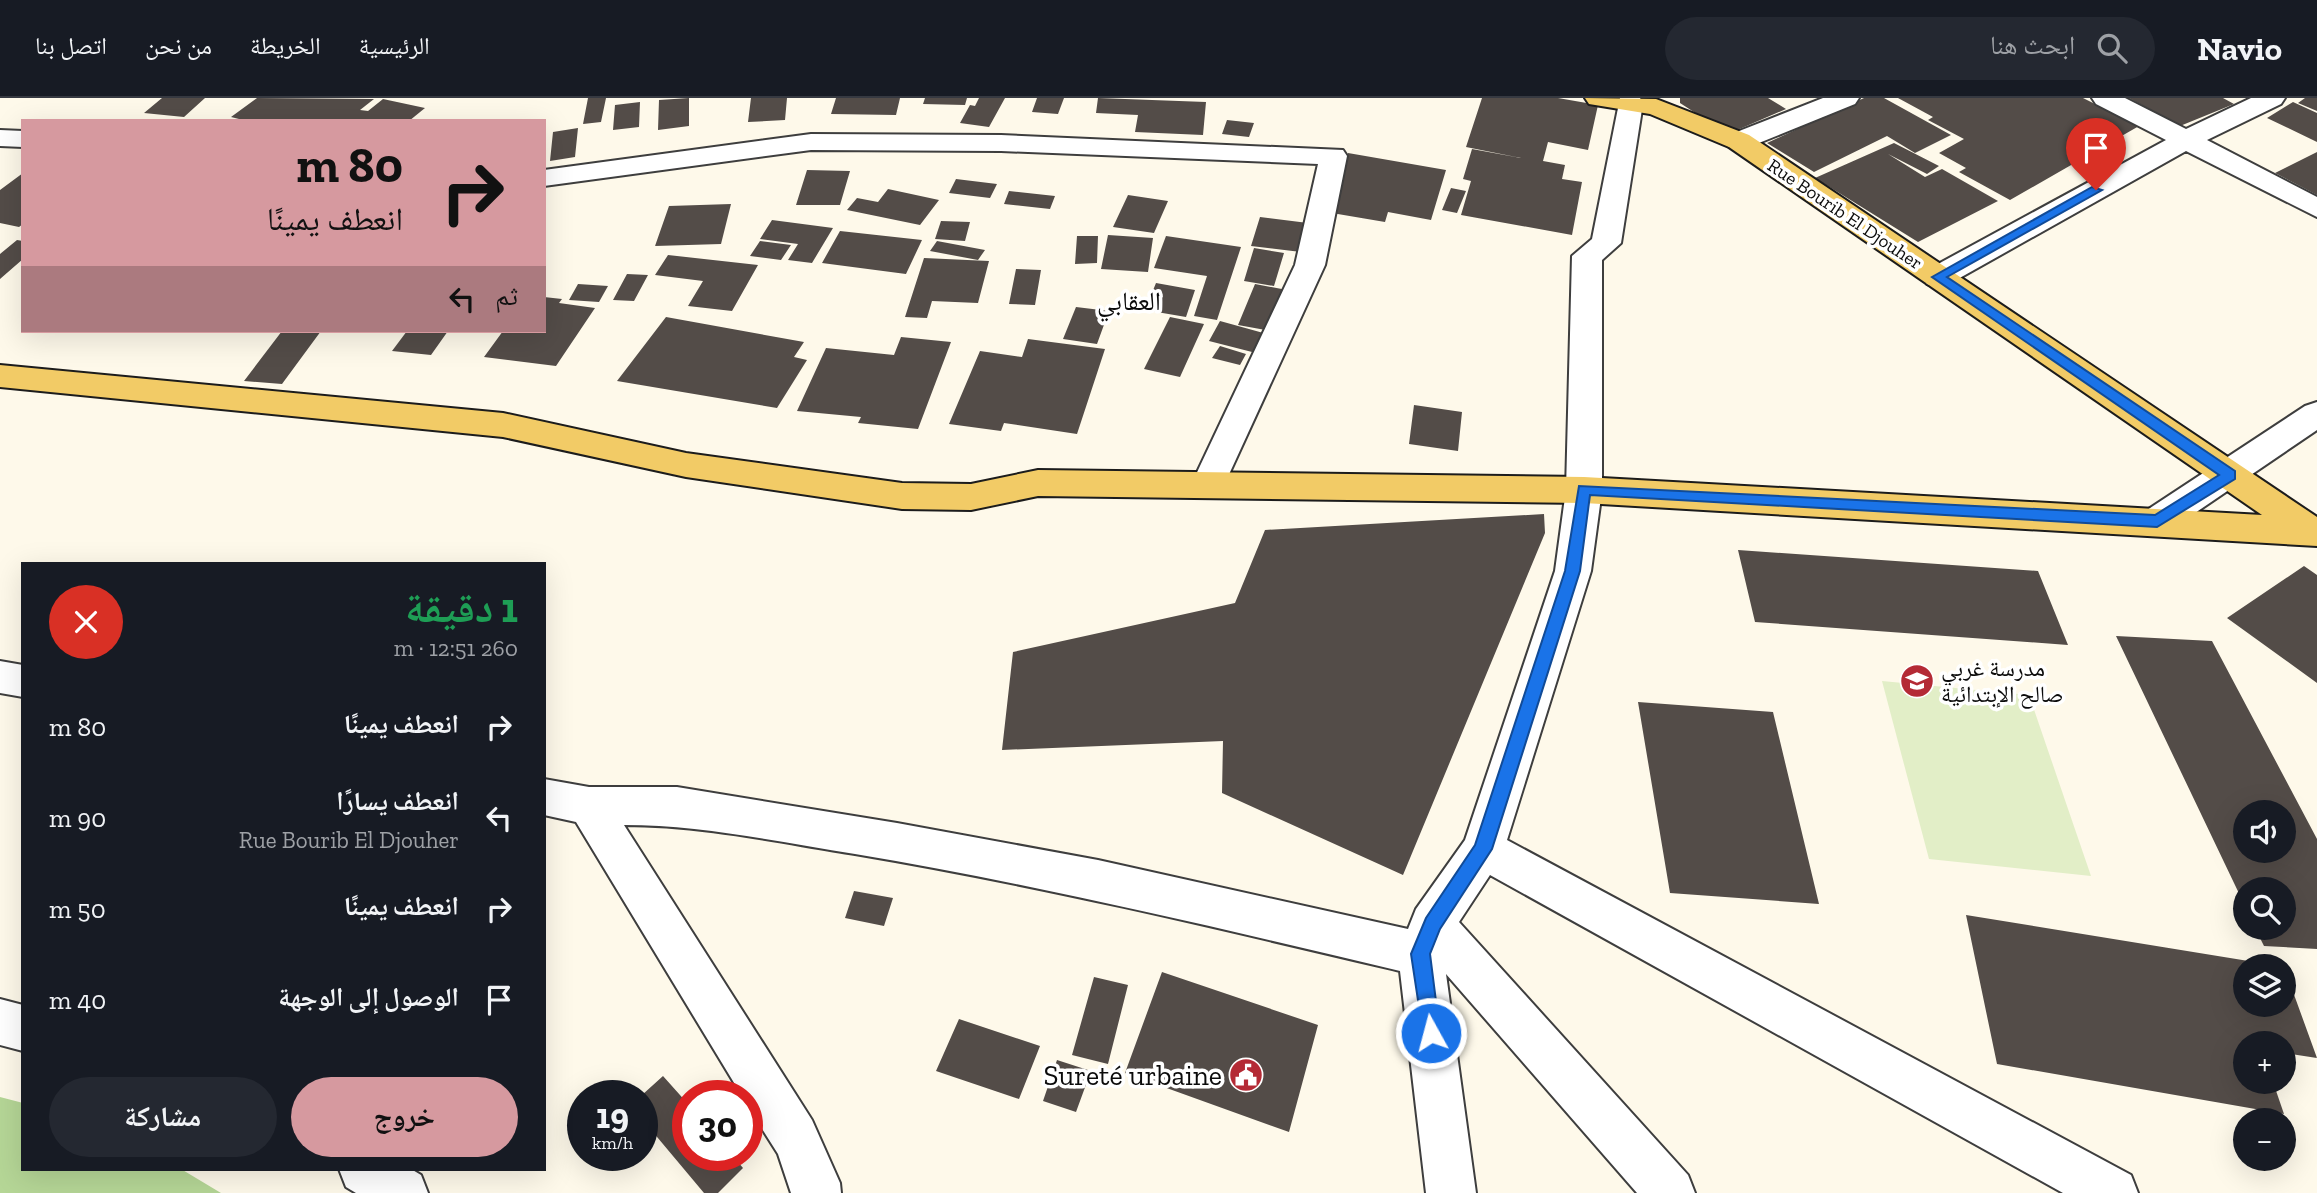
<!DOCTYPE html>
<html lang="ar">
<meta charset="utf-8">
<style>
:root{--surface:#171b24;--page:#242831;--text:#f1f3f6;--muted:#9ea1a6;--line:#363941;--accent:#d6999f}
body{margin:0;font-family:"Zilla Slab","Noto Naskh Arabic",serif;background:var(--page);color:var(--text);direction:rtl;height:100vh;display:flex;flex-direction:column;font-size:26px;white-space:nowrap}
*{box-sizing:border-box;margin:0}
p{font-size:23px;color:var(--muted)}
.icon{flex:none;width:38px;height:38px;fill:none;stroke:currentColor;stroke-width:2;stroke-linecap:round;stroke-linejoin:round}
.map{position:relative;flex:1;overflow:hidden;direction:ltr}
.details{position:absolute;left:21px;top:464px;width:525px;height:609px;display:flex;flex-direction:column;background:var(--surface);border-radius:0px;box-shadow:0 7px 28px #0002;direction:rtl}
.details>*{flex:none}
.banner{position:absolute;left:21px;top:21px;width:525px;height:214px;border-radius:0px;box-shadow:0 7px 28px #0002;direction:rtl;background:#d6999f;color:#111;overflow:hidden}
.controls{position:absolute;left:2233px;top:702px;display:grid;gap:14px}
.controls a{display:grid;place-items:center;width:63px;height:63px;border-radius:50%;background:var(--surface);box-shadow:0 7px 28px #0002;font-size:35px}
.speed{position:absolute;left:567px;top:982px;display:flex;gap:14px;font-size:35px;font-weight:700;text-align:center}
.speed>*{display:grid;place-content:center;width:91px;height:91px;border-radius:50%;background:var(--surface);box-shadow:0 7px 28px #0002;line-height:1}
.speed small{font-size:18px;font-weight:400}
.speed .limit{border:10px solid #d22;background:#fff;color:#111}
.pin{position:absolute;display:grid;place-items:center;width:60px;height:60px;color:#fff;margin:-72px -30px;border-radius:50% 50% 50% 0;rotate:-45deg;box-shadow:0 0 7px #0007}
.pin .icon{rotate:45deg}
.me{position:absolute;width:77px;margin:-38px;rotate:353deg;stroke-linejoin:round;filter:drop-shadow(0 0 5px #0008)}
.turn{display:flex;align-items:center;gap:24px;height:147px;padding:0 28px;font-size:32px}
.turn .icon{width:91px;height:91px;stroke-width:2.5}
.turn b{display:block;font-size:49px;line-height:60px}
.then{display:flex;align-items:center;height:66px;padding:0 28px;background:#0003;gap:14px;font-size:26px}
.round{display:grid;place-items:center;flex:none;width:74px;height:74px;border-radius:37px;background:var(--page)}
.summary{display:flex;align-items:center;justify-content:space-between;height:119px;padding:0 28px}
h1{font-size:42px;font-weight:800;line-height:52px;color:#1e9e55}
.primary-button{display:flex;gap:14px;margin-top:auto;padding:14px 28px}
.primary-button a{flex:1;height:80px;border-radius:42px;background:var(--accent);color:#111;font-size:28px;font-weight:800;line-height:80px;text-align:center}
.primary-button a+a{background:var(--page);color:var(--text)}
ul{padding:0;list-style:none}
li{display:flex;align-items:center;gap:21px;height:91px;padding:0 28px}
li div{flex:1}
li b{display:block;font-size:26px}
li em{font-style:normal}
header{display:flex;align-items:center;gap:42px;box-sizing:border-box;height:98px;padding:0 35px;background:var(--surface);border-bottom:2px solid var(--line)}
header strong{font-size:33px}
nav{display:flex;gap:38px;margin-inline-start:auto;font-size:24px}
.search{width:490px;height:63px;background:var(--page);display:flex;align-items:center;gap:18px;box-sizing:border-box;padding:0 24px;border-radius:38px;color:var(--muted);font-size:26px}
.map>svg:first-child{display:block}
.forest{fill:#b5d696}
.pitch{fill:#e2eec7}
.building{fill:#534c48;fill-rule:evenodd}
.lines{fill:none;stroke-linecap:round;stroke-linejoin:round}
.minor-casing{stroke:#3e3e3e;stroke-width:4}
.major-casing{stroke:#1c1c1c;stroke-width:4}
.minor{fill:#fff;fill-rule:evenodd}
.major{fill:#f2cb66;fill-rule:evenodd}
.route{fill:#1a73e8;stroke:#114b97;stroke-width:2}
.labels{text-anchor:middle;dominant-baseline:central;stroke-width:7;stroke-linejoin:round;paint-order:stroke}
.far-street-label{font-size:19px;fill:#0b0b0b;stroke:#fff}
.poi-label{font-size:23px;fill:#0b0b0b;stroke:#fff;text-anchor:start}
.quarter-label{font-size:26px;fill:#0b0b0b;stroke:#fff}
.near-poi-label{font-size:28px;fill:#0b0b0b;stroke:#fff;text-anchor:end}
</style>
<header>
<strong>Navio</strong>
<div class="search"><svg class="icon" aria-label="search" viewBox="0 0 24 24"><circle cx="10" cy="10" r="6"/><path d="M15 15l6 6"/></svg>ابحث هنا</div>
<nav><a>الرئيسية</a><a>الخريطة</a><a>من نحن</a><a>اتصل بنا</a></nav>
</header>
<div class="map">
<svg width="2317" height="1095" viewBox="0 0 2317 1095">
<rect width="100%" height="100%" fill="#fef9ea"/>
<path class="forest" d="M0,999L23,1005V1071H181L221,1095H0Z"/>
<path class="pitch" d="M1882,583L2029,597L2091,778L1929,761Z"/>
<path class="building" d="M162,0H205L184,19L144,15Z
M257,0L374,1L360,12L368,13L383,1L425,10L409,23H247L231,19Z
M588,0H606L601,24L583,26Z
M689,0V28L658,32L659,2Z
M751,0H787L785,22L748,24Z
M836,0H900L896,17L831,16Z
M925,0H967L965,7L923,6Z
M979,0H1005L989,29L960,25L970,7L975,8Z
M1037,0H1064L1058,16L1032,14Z
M1098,0L1206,4L1203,37L1135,34L1138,17L1096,15Z
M1482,0H1558L1598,7L1588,52L1548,44L1543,63L1565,67L1562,81L1582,84L1572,137L1461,117L1471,83L1463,81L1472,51L1521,60L1466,49Z
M1680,0H1768L1786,11L1728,36L1680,5Z
M1864,0H1884L1951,37L1915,55L1887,38L1814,74L1767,45Z
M1898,0H2083L2139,28L2010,102L1959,74L1966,70L1939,55L1964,41L1928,22L1933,19Z
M2129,0H2223L2234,6L2180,28Z
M2305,0H2317V13L2298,5Z
M640,4L639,29L613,32L615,7Z
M2293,4L2317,15V44L2267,20Z
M1227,22L1254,25L1249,39L1222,36Z
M578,30L575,59L550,63L553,34Z
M1894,45L1939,68L1927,76L1888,56L1925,79L1942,71L1998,103L1918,144L1815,80Z
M2317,54V97L2275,75Z
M1348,55L1446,72L1431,122L1388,114L1385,124L1326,114Z
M807,72L850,73L840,107H796Z
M23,75V126L19,129L0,125V92Z
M956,81L997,86L990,100L949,95Z
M1451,90L1466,93L1457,115L1442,112Z
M888,91L939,102L920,127L847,112L857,100L878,104Z
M1009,93L1055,98L1050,111L1004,106Z
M1128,97L1168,103L1154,135L1113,129Z
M731,106L721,146L655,148L669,108Z
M1260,119L1308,125L1301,154L1251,148Z
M772,122L833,130L812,165L788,162L798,146L760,141Z
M941,123L970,124L965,143L935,141Z
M840,133L922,142L906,176L822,165Z
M1108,137L1153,140L1148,174L1101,171Z
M1077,138H1098L1097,165L1075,166Z
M1166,138L1241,149L1217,222L1194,218L1207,178L1154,170Z
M17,142L23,143V161L0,181V156Z
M760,143L791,147L781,162L750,158Z
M937,143L985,152L978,162L930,153Z
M1254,150L1284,155L1274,188L1244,183Z
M668,157L758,167L732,213L688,208L703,183L655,177Z
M924,160L989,163L978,205L932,203L927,220L905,219Z
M1016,171L1041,172L1035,207L1009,206Z
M627,176L648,177L634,203L613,202Z
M1156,185L1195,192L1186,219L1145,212Z
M578,186L608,188L599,204L569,202Z
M1255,186L1287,192L1271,233L1238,227Z
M544,199L562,201L559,205L595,210L556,268L484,259L503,233H544Z
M1076,209L1109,213L1097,246L1063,241Z
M666,219L804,244L794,259L807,262L777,310L617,283Z
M1170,219L1204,226L1180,279L1144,271Z
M1220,223L1267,236L1256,255L1209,243Z
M282,233H321L282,286L244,283Z
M407,233H448L431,257L392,253Z
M901,239L951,244L918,331L858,325L861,319L797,313L826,250L894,257Z
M1028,241L1105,251L1077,336L1004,325L1001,333L949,326L980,253L1022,259Z
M1220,248L1246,256L1240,267L1212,260Z
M1414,307L1462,314L1458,353L1409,346Z
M1544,416L1545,435L1403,777L1222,695L1223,643L1002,652L1013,554L1235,505L1265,432Z
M1738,452L2038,473L2068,547L1755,524Z
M2304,468L2317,477V585L2227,520Z
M2116,538L2212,543L2317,741V851L2264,848L2255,830H2284V791H2245V808ZM2245,714H2284V752H2245Z
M1638,604L1773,614L1819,806L1670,795Z
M854,793L893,800L884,828L845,820Z
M1966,817L2273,867L2245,868V906H2284V869L2317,960L2284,955V945H2245V984H2273L2284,1016L1997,966Z
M1162,874L1318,927L1289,1034L1125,975Z
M1094,879L1128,887L1108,966L1072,957Z
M959,921L1040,948L1019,1001L936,973Z
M1057,962L1091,973L1076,1014L1043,1003Z
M663,978L688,1006V1057H732L743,1070L718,1095H704L642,1021V997Z"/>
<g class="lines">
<g class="minor-casing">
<path id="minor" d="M1620,0H1640L1643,5L1621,145L1602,162V392L1591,473L1507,742L2131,1077L2138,1095H2063L1490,777L1459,824L1688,1077L1695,1095H1637L1446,876L1476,1095H1426L1400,873C1219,830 1039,787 855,756C778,744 702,727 624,727L812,1022L840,1085L841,1095H791L778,1056L747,1007V998H742L576,724L544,717V681L589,689H677L897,725L1098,762L1408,831L1416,811L1465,742L1555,473L1566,392L1572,158L1592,141Z
M1823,0H1859L1855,6L1749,49H1729L1725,43L1729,37Z
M2092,0H2125L2186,31L2251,0H2285L2281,6L2207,42L2317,99V119L2186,53L1949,186L1938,189L1927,186L1923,179L1927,172L2166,42L2096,6Z
M0,32L23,33V49L0,48Z
M811,36L1001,37L1343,52L1347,58L1325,167L1220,396L1208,400L1196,396L1191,387L1295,167L1318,66L1001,53L811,52L544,88V72Z
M2317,304V332L2170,432L2157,436L2144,432L2139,423L2144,414L2305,308Z
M0,563L23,567V599L0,595Z
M0,901L23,907V953L0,947Z
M339,1071H411L421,1077L428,1095H356L346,1089Z"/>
</g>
<g class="major-casing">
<path id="major" d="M1585,0L1656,1L1749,37L2317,419V448L1584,405L1038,398L971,412L902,411L686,379L503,339L0,289V267L503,315L686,355L902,385L971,386L1038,372L1584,379L2262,417L1729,49L1650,16L1589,6Z"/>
</g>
<use href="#minor" class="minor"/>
<use href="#major" class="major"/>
</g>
<path class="route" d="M2092,89L2102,92L1947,179L2235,373V381L2157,429L1590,397L1580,473L1492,751L1440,831L1430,856L1440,935L1438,942L1431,945L1424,942L1411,856L1426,820L1475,747L1565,473L1579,388L2155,417L2219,377L1932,179Z"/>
<defs>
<g id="school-disc" transform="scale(1.75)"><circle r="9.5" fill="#b42a35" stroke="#fff"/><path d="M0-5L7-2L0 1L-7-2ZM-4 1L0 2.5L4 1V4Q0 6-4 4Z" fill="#fff"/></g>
<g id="civic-disc" transform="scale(1.75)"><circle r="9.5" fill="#b42a35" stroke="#fff"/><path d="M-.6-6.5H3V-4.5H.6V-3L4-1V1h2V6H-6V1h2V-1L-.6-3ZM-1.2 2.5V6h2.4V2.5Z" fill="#fff"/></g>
</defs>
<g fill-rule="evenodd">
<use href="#school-disc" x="1917" y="583"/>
<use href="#civic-disc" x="1246" y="977"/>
</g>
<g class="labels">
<g class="far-street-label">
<text transform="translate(1845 116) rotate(34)">Rue Bourib El Djouher</text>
</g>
<g class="poi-label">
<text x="1941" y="570">مدرسة غربي<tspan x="1941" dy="26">صالح الإبتدائية</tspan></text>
</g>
<g class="quarter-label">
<text x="1129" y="203">العقابي</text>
</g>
<g class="near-poi-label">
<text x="1222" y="977">Sureté urbaine</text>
</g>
</g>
</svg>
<div class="controls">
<a><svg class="icon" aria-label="sound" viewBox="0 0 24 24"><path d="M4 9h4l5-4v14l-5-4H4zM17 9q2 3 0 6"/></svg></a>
<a><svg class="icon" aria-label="search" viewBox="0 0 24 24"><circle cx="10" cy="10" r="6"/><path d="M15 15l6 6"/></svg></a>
<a><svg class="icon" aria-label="layers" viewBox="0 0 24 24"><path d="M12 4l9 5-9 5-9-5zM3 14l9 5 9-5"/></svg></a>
<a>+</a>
<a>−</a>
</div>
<div class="speed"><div>19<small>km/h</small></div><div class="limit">30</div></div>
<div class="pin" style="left:2096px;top:92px;background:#d93025"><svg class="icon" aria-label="arrive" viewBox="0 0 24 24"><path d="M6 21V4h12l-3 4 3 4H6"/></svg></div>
<svg class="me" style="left:1431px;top:935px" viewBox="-20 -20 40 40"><circle r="17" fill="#1a73e8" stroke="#fff" stroke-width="3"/><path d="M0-11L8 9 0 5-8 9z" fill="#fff"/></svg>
<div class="banner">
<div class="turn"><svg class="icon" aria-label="right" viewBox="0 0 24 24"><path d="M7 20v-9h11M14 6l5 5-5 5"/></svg><div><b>80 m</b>انعطف يمينًا</div></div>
<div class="then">ثم<svg class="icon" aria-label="left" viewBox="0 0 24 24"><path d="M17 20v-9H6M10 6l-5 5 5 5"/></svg></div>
</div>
<section class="details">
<div class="summary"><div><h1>1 دقيقة</h1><p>260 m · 12:51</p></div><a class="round" style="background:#d93025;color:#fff"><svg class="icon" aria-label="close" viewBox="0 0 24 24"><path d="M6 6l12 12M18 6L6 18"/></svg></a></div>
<ul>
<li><svg class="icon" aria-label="right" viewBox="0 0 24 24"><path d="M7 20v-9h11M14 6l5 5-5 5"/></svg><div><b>انعطف يمينًا</b></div><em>80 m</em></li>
<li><svg class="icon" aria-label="left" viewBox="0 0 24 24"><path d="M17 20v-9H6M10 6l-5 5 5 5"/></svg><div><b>انعطف يسارًا</b><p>Rue Bourib El Djouher</p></div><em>90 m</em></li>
<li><svg class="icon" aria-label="right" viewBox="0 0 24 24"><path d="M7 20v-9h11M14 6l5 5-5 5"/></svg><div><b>انعطف يمينًا</b></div><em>50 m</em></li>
<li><svg class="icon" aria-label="arrive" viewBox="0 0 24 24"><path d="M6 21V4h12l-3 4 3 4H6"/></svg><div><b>الوصول إلى الوجهة</b></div><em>40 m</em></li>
</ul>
<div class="primary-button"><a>خروج</a><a>مشاركة</a></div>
</section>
</div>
